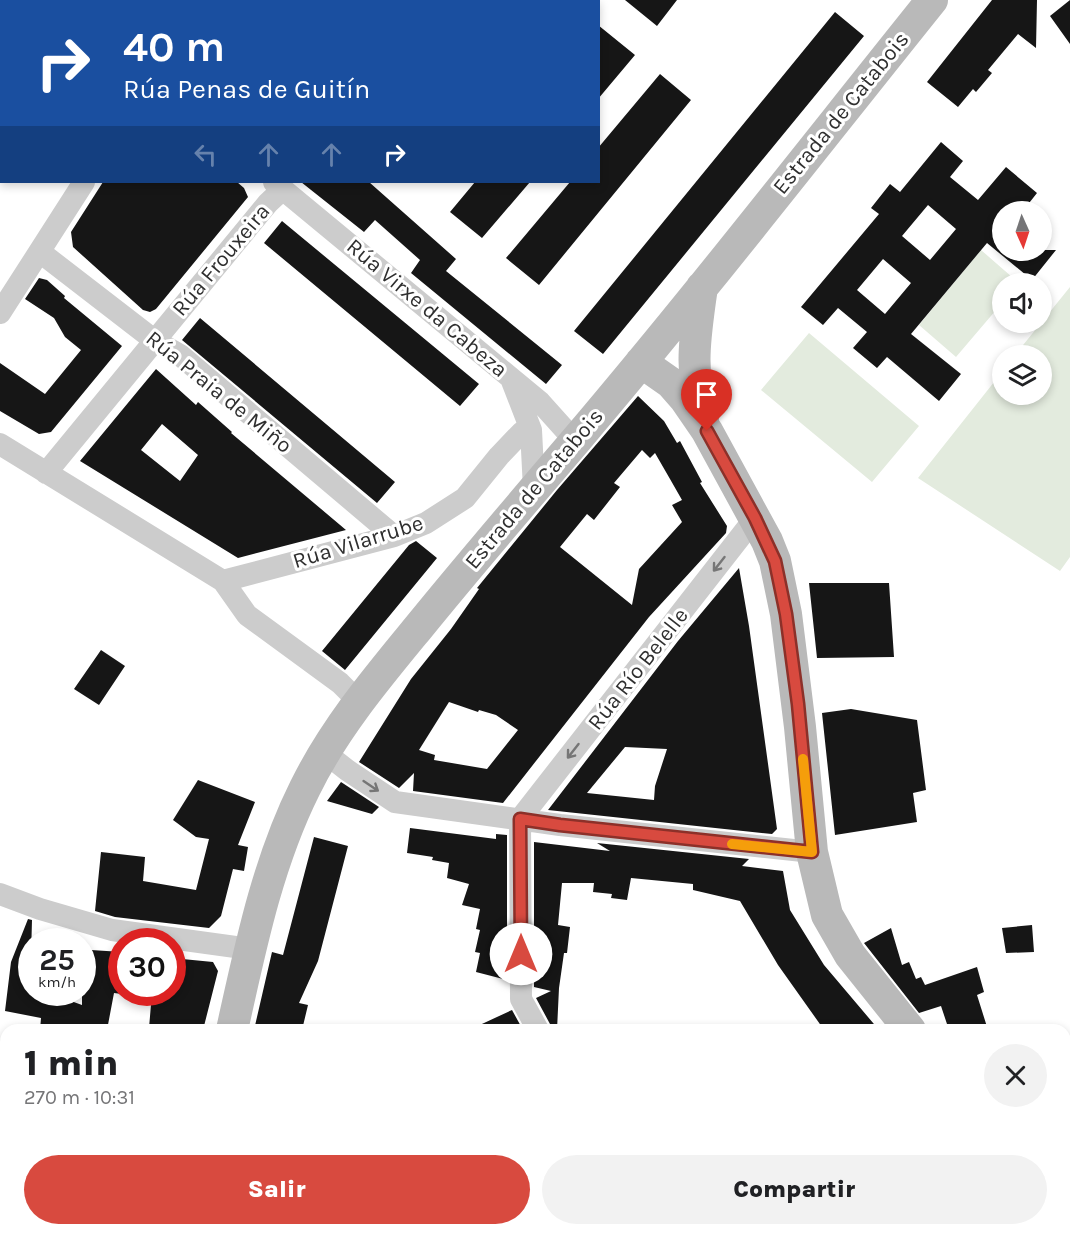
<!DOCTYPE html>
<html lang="es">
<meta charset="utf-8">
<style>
:root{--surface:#fff;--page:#f2f2f2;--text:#202124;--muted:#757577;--accent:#d84a3f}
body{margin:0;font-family:Karla,sans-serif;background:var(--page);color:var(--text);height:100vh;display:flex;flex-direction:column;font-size:22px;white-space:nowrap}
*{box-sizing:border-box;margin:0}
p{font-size:20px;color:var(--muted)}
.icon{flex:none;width:33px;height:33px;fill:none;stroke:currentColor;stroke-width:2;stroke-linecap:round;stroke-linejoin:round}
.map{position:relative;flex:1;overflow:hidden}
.details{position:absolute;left:0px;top:1024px;width:1071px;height:212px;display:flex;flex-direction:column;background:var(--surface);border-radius:18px 18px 0 0;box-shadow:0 3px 9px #0003}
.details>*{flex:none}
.banner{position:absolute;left:0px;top:0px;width:600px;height:183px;box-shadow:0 3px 9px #0003;background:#1a4fa0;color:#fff;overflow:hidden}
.needle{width:39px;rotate:177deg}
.tools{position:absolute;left:992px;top:201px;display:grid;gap:12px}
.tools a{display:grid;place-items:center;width:60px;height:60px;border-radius:50%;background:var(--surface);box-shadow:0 3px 9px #0003;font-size:30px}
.speed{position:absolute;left:18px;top:928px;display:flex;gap:12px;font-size:30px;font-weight:700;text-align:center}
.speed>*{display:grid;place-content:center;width:78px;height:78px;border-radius:50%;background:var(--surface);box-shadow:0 3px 9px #0003;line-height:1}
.speed small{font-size:15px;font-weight:400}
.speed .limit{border:9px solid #d22;background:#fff;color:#111}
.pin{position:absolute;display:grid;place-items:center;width:51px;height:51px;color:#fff;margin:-62px -26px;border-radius:50% 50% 50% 0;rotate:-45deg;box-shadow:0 0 6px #0007}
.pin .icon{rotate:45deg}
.me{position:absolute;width:66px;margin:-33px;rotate:0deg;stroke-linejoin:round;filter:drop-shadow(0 0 4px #0008)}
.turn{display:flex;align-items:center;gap:21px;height:126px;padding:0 24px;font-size:27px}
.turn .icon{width:78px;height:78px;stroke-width:2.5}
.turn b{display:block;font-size:42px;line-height:51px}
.lanes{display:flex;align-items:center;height:57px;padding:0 24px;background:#0003;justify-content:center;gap:30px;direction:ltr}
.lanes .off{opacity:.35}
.round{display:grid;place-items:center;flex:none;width:63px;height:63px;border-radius:32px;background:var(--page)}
.overview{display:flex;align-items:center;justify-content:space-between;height:102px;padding:0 24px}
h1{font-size:36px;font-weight:800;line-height:45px}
.action{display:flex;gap:12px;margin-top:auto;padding:12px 24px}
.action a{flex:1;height:69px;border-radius:36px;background:var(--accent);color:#fff;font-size:24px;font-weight:800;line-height:69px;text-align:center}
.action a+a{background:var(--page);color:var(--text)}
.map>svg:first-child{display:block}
.green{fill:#e3ebde}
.building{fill:#161616;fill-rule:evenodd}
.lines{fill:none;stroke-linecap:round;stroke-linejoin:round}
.lane{stroke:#ccc;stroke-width:12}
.street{stroke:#ccc;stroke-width:22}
.secondary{stroke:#b9b9b9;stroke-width:32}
.highway{stroke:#969696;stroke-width:33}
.oneway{stroke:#767676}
.route-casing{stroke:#8c3029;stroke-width:15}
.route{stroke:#d84a3f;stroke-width:10}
.slow{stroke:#f59e0b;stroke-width:10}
.labels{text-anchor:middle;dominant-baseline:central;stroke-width:6;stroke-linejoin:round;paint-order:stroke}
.street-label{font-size:22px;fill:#2f2f2f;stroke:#fff}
</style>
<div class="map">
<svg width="1070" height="1235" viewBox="0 0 1070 1235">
<rect width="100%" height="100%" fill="#fff"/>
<path class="green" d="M981,250L1019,283L1002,284V303L956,357L919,325Z
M1070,287V557L1060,571L918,478L1002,372V394H1041V356L1015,355Z
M809,333L919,426L872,482L761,390Z"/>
<path class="building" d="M625,0H677L657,26Z
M992,0H1037L1036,48L1018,34L988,70L992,73L976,92L973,89L958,107L927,82Z
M1070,0V44L1050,16Z
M835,12L864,36L603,354L574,331Z
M598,25L635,55L598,99Z
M660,74L691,100L539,285L506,258L570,182H598V148Z
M941,142L963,161L950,177L978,200L1006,167L1037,193L1022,212H1002V250H1056L1032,280L987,243L911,334L961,374L939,401L887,357L877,368L853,348L867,332L838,308L823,325L801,307L879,214L871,208L890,184L900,192ZM928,205L956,229L930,260L902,236ZM883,259L911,283L885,314L857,290Z
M103,182H237L244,188L248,197L156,309L150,312L143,310L73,247L71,232Z
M301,182H369L456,259L446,271L562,365L546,384L411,273L420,260L375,220L364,232Z
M475,182H530L482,238L450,212Z
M282,221L479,384L460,406L264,243Z
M39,278L47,280L65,296L64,298L122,346L51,432L39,434L0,411V363L45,394L81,350L65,337L54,318L25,299Z
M200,318L395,482L377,503L182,340Z
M156,369L196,405L198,402L232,432L231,433L346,530L238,558L80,461ZM162,424L198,455L180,481L141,450Z
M638,396L664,421L677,443L680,441L702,482L700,483L727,526L726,533L649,617L503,803L413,791L414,773L399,788L359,762L411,679L451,629L479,589L477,588L557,490ZM642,450L650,458L655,453L670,479L682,500L672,505L682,522L639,569L632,605L560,547L587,514L594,520L620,487L614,483ZM449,702L478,712L479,710L496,715L518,730L487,769L434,760L435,755L419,750Z
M416,541L437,558L345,670L322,651L409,545Z
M739,568L749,626L777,829L772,834L548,810L678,641ZM625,747L667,749L655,786L654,800L587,793Z
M809,583H889L894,657L817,658Z
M101,650L125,666L99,705L74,689Z
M851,709L917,720L926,790L913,793L917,822L835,835L822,713Z
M198,780L255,802L238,845L248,847L244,871L233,869L221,916L209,928L115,917L95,911L101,852L145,857L143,881L196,890L209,839L196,837L173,820Z
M341,782L379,807L372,814L327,801Z
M410,828L496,839V834L507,835V980L476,972L480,953L475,952L480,930L476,929L480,909L462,905L469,884L447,878L449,863L432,860L433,857L407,853Z
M314,837L348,846L318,961L299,1003L308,1005L302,1030H254L272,952L283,955Z
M534,842L610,851L597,843L749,859L742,866L783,871L790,910L824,965L879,1030H826L822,1027L778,965L740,901L693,890V884L631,878L627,900L611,898L612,894L593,892L594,883H562L558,925L570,927L567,953H564L559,988L557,1030H551L550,1024L536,998L551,991L534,987Z
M28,919L32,920L30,993H49L82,1005V947L91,950L122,952V994L114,993L107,1030H40L41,1018L5,1011L11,962Z
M1032,925L1034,952L1006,953L1002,928Z
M891,928L902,965L909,962L916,979L921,977L925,985L977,967L984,992L977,995L988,1030H949L941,1006L919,1013L864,943Z
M172,958L213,962L218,971L203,1030H169L149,1028L152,993H172Z
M512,1010L523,1030H469Z"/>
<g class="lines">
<path class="lane" d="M1065,1047L1070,1045"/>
<path class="street" d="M58,0L59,2
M37,2L39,0
M0,30L2,29
M274,182L540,402L575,441
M40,252L154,340L180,355L394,536
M0,313L84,182
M512,381L531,430L534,489
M0,444L223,581L247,615L340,683L358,701
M46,473L268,203L283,189
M223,581L394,536L426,523L465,498L499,456L522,432L531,430
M324,752L347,770L395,802L560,825L812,852
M520,819L755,518
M520,819L521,999L538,1030
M0,894L40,909L112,930L250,949
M647,1230L650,1235"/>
<path class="secondary" d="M702,287C695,335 689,372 703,419
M641,362L671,383L685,399L707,431L767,541L775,561L786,614L800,727L812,852L827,915L850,955L910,1030
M232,1030C250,949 267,864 305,788C334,729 376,679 418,628C470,564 524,501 577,439C699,295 814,147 932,0
M962,1235L963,1230"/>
<path class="highway" d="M0,1164L6,1167
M0,1199L6,1201
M76,1230L88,1235
M162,1230L175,1235"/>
</g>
<defs><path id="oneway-shaft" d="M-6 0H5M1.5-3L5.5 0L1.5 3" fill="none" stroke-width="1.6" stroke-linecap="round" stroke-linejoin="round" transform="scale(1.5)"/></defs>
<g class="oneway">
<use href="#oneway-shaft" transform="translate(719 564) rotate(128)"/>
<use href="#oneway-shaft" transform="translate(573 751) rotate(128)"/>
<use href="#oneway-shaft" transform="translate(371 786) rotate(34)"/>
</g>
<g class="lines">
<g class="route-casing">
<path id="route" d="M521,954L520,819L560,825L812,852L798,704L786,614L775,561L755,518L707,431"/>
</g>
<use href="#route" class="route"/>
<path class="slow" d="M732,844L812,852L803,759"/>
</g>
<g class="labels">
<g class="street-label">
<text transform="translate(841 113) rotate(-51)">Estrada de Catabois</text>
<text transform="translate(221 260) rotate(-50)">Rúa Frouxeira</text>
<text transform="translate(427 308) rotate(40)">Rúa Virxe da Cabeza</text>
<text transform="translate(219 392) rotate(39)">Rúa Praia de Miño</text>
<text transform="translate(534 489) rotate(-50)">Estrada de Catabois</text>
<text transform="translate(358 542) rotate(-17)">Rúa Vilarrube</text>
<text transform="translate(638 669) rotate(-52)">Rúa Río Belelle</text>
</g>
</g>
</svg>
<div class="tools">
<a><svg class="needle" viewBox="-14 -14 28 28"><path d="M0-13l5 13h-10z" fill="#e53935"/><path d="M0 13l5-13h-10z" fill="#757577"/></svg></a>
<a><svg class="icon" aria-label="sound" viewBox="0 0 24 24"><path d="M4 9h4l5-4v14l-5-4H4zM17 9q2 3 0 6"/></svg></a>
<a><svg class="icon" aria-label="layers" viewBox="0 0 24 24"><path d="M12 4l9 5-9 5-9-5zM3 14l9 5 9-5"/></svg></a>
</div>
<div class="speed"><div>25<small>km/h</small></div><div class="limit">30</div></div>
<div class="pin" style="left:707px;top:431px;background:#d93025"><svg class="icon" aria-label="arrive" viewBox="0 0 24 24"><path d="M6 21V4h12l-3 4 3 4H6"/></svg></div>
<svg class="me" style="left:521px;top:954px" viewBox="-20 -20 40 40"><circle r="19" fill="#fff"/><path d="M0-13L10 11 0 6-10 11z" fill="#d84a3f"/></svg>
<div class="banner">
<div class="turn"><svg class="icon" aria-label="right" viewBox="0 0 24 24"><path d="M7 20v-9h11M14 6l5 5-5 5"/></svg><div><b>40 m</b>Rúa Penas de Guitín</div></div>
<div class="lanes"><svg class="icon off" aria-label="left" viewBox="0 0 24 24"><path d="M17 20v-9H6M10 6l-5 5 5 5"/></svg><svg class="icon off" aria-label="ahead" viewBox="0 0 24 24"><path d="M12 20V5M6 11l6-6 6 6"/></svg><svg class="icon off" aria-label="ahead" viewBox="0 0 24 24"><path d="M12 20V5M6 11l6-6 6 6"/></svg><svg class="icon" aria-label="right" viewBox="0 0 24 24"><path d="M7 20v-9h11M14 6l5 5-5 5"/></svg></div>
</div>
<section class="details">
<div class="overview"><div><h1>1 min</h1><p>270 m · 10:31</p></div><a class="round"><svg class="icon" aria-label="close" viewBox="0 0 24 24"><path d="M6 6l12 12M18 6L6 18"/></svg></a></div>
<div class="action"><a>Salir</a><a>Compartir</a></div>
</section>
</div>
